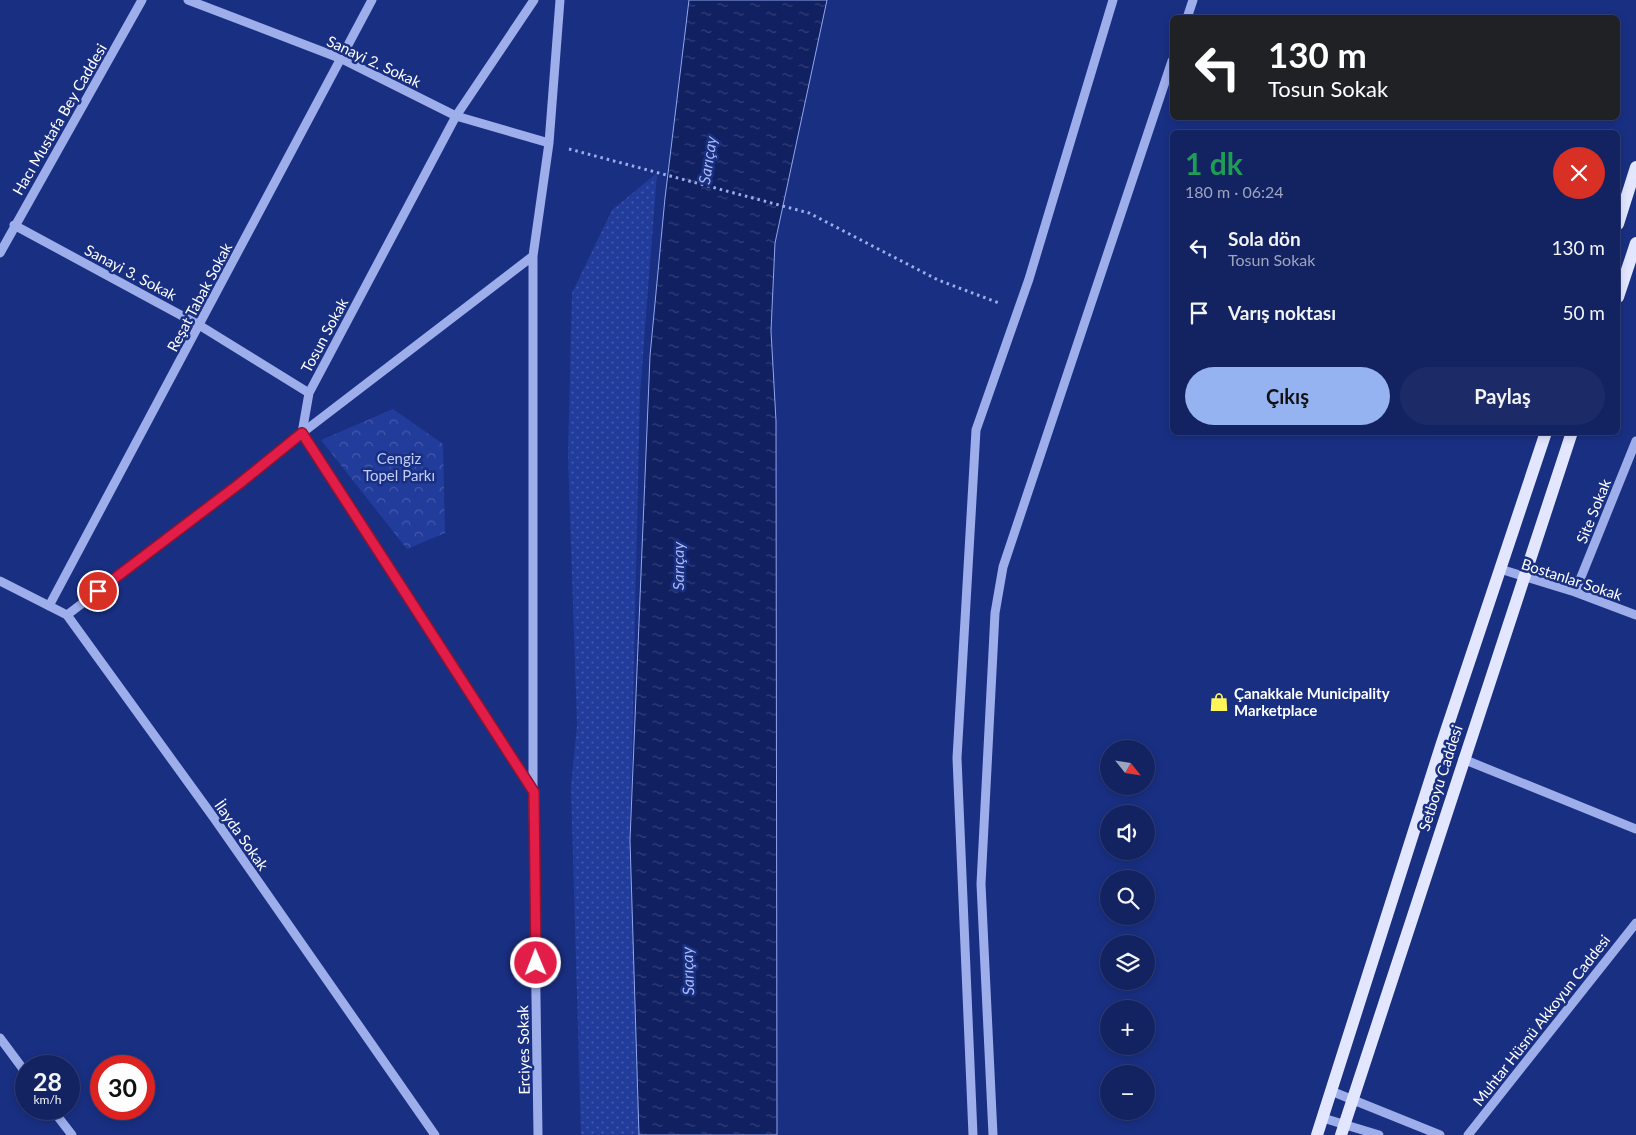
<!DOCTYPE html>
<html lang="tr">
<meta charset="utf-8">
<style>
:root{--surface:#132362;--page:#1c2b68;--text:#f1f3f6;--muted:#9da4be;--line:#324077;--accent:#95b2f1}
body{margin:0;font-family:Lato,sans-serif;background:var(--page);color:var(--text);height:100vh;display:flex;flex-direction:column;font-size:19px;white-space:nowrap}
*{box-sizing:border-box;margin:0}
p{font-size:16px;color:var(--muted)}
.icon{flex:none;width:28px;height:28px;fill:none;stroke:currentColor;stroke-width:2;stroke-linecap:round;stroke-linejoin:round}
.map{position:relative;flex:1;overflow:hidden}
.panel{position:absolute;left:1170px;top:130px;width:450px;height:305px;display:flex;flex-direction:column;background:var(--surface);border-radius:8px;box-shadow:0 2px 8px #0003,0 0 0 1px var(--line)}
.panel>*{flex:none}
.banner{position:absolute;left:1170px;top:15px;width:450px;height:105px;border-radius:8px;box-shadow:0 2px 8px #0003,0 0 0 1px var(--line);background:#202124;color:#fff;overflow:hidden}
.needle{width:32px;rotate:120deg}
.tools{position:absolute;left:1100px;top:740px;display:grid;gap:10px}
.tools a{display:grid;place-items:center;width:55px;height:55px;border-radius:50%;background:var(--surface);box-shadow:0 2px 8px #0003,0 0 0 1px var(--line);font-size:25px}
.speed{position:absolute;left:15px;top:1055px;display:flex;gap:10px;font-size:25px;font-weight:700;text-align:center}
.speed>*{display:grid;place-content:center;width:65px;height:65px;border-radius:50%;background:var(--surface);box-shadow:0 2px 8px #0003,0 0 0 1px var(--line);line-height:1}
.speed small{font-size:12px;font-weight:400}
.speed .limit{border:8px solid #d22;background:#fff;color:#111}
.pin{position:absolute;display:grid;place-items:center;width:42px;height:42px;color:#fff;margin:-21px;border:2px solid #fff;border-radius:50%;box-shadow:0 1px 5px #0007}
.me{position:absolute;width:55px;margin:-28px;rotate:359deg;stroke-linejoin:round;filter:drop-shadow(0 0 4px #0008)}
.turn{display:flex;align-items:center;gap:18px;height:105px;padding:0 15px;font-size:22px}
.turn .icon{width:65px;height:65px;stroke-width:2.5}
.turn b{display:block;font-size:35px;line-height:42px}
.round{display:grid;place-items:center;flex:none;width:52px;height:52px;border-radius:26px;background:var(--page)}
.summary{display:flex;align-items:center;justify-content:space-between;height:85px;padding:0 15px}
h1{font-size:30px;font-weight:700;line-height:38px;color:#1e9e55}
.button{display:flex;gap:10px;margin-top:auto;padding:10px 15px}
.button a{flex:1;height:58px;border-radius:30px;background:var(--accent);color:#111;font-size:20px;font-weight:700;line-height:58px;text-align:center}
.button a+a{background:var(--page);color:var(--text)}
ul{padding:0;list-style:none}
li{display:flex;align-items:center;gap:15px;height:65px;padding:0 15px}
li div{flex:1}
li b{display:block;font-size:19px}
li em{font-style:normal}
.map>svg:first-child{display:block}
.grass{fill:url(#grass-dots)}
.forest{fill:url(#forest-crowns)}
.water{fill:url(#water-ripples);stroke:#90a6ee}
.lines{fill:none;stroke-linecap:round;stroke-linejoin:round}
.path{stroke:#9eaeeb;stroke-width:3;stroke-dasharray:2.5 4;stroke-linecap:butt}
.minor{stroke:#9eaeeb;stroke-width:9}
.major{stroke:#e2e6ff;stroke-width:12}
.route-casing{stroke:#92132f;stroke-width:12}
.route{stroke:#e11d48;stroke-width:9}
.labels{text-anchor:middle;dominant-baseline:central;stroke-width:5;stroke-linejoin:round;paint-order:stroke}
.street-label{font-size:15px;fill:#fff;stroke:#192f82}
.park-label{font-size:15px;fill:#c2cef8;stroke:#192f82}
.poi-label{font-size:15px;font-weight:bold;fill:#fff;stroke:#192f82;text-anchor:start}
.water-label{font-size:16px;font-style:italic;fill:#a9b9f3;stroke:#192f82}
</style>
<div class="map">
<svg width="1636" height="1135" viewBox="0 0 1636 1135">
<defs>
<pattern id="grass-dots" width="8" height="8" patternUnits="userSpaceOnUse" patternTransform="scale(1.25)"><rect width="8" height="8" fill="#223c9b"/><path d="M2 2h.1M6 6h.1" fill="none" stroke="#4359aa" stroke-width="1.8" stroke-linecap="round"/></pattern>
<pattern id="forest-crowns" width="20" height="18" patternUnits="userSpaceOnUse" patternTransform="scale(1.25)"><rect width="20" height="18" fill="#223c9b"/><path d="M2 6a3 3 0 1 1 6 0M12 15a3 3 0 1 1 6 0" fill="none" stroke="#4359aa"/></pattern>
<pattern id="water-ripples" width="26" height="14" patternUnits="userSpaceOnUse" patternTransform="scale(1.25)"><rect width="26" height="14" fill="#102060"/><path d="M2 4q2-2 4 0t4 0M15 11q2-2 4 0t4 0" fill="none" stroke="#344178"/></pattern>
</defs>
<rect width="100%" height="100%" fill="#192f82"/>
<path class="grass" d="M657,173L640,394L630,840L639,1135H581L571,787L577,725L568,455L572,293L612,210Z"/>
<path class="forest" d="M393,409L443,444L445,533L407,549L321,440Z"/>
<path class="water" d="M689,0H827L775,243L771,331L776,421L777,1135H639L630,840L650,356L665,198Z"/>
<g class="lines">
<path class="path" d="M569,149L809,213L938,280L999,303"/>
<path class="minor" d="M188,0L342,59L456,116L549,143
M1187,18L1193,0
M14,225L199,325L309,393
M0,253L142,0
M533,256L302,433L533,792L538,1135
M1500,569L1575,592L1636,615
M0,581L67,615L214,818L435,1135
M1575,592L1636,441
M49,606L372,0
M67,615L239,484L302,433L309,393L456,116L534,0
M1463,759L1636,829
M533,791V256L549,143L560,0
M0,1038L26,1073
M1331,1091L1440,1135
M52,1109L72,1135
M1323,1118L1379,1135
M973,1135L957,758L976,430L1029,279L1113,0
M993,1135L981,884L995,613L1003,567L1172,61
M1468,1135L1636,923"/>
<path class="major" d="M1618,224L1636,167
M1618,297L1636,243
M1317,1135L1442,743L1546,432
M1341,1135L1572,432"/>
</g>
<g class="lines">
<g class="route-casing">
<path id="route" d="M98,591L239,484L302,433L534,792L536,963"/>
</g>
<use href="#route" class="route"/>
</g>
<defs>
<g id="shop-bare" transform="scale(1.5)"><path d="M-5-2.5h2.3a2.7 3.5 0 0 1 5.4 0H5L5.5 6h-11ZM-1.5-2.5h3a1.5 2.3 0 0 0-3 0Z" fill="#fef559" stroke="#192f82" stroke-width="2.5" paint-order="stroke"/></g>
</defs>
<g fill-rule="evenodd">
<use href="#shop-bare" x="1219" y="702"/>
</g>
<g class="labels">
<g class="street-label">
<text transform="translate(374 61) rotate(25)">Sanayi 2. Sokak</text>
<text transform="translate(59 119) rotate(-60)">Hacı Mustafa Bey Caddesi</text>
<text transform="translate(131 272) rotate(28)">Sanayi 3. Sokak</text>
<text transform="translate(199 297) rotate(-62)">Reşat Tabak Sokak</text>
<text transform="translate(324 335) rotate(-62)">Tosun Sokak</text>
<text transform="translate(1593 511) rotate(-68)">Site Sokak</text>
<text transform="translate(1572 579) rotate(18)">Bostanlar Sokak</text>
<text transform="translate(1440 778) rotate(-72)">Setboyu Caddesi</text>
<text transform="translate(242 835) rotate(55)">İlayda Sokak</text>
<text transform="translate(1541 1020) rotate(-52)">Muhtar Hüsnü Akkoyun Caddesi</text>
<text transform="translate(523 1050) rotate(-91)">Erciyes Sokak</text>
</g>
<g class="park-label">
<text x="399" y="458">Cengiz<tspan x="399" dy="17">Topel Parkı</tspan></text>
</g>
<g class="poi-label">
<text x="1234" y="693">Çanakkale Municipality<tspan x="1234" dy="17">Marketplace</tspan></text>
</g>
<g class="water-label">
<text transform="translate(707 160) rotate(-81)">Sarıçay</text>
<text transform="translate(677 566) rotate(-90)">Sarıçay</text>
<text transform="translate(687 971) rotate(-92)">Sarıçay</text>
</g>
</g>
</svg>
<div class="tools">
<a><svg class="needle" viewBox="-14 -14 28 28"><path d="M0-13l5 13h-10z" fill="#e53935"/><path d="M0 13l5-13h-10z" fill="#9da4be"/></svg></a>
<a><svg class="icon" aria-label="sound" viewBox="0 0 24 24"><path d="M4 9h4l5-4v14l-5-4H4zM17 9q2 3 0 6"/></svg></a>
<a><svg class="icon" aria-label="search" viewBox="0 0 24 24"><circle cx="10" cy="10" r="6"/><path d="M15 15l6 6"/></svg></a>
<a><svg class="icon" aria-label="layers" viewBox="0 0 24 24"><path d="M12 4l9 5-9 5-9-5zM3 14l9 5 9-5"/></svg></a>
<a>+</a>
<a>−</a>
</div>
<div class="speed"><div>28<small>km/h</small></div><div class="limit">30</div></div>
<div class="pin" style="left:98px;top:591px;background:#d93025"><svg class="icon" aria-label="arrive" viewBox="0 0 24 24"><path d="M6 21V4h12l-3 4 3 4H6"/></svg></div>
<svg class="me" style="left:536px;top:963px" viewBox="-20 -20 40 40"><circle r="17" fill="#e11d48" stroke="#fff" stroke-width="3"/><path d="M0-11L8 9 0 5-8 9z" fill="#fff"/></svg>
<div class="banner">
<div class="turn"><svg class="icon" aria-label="left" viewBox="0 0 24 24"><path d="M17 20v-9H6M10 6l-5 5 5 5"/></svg><div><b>130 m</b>Tosun Sokak</div></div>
</div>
<section class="panel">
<div class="summary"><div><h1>1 dk</h1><p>180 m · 06:24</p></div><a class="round" style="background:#d93025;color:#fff"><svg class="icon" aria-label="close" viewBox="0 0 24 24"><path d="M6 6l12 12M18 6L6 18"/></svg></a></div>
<ul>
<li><svg class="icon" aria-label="left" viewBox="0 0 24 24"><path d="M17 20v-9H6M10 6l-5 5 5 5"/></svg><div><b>Sola dön</b><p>Tosun Sokak</p></div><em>130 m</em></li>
<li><svg class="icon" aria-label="arrive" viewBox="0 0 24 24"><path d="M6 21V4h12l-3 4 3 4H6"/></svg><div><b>Varış noktası</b></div><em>50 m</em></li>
</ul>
<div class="button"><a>Çıkış</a><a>Paylaş</a></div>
</section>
</div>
